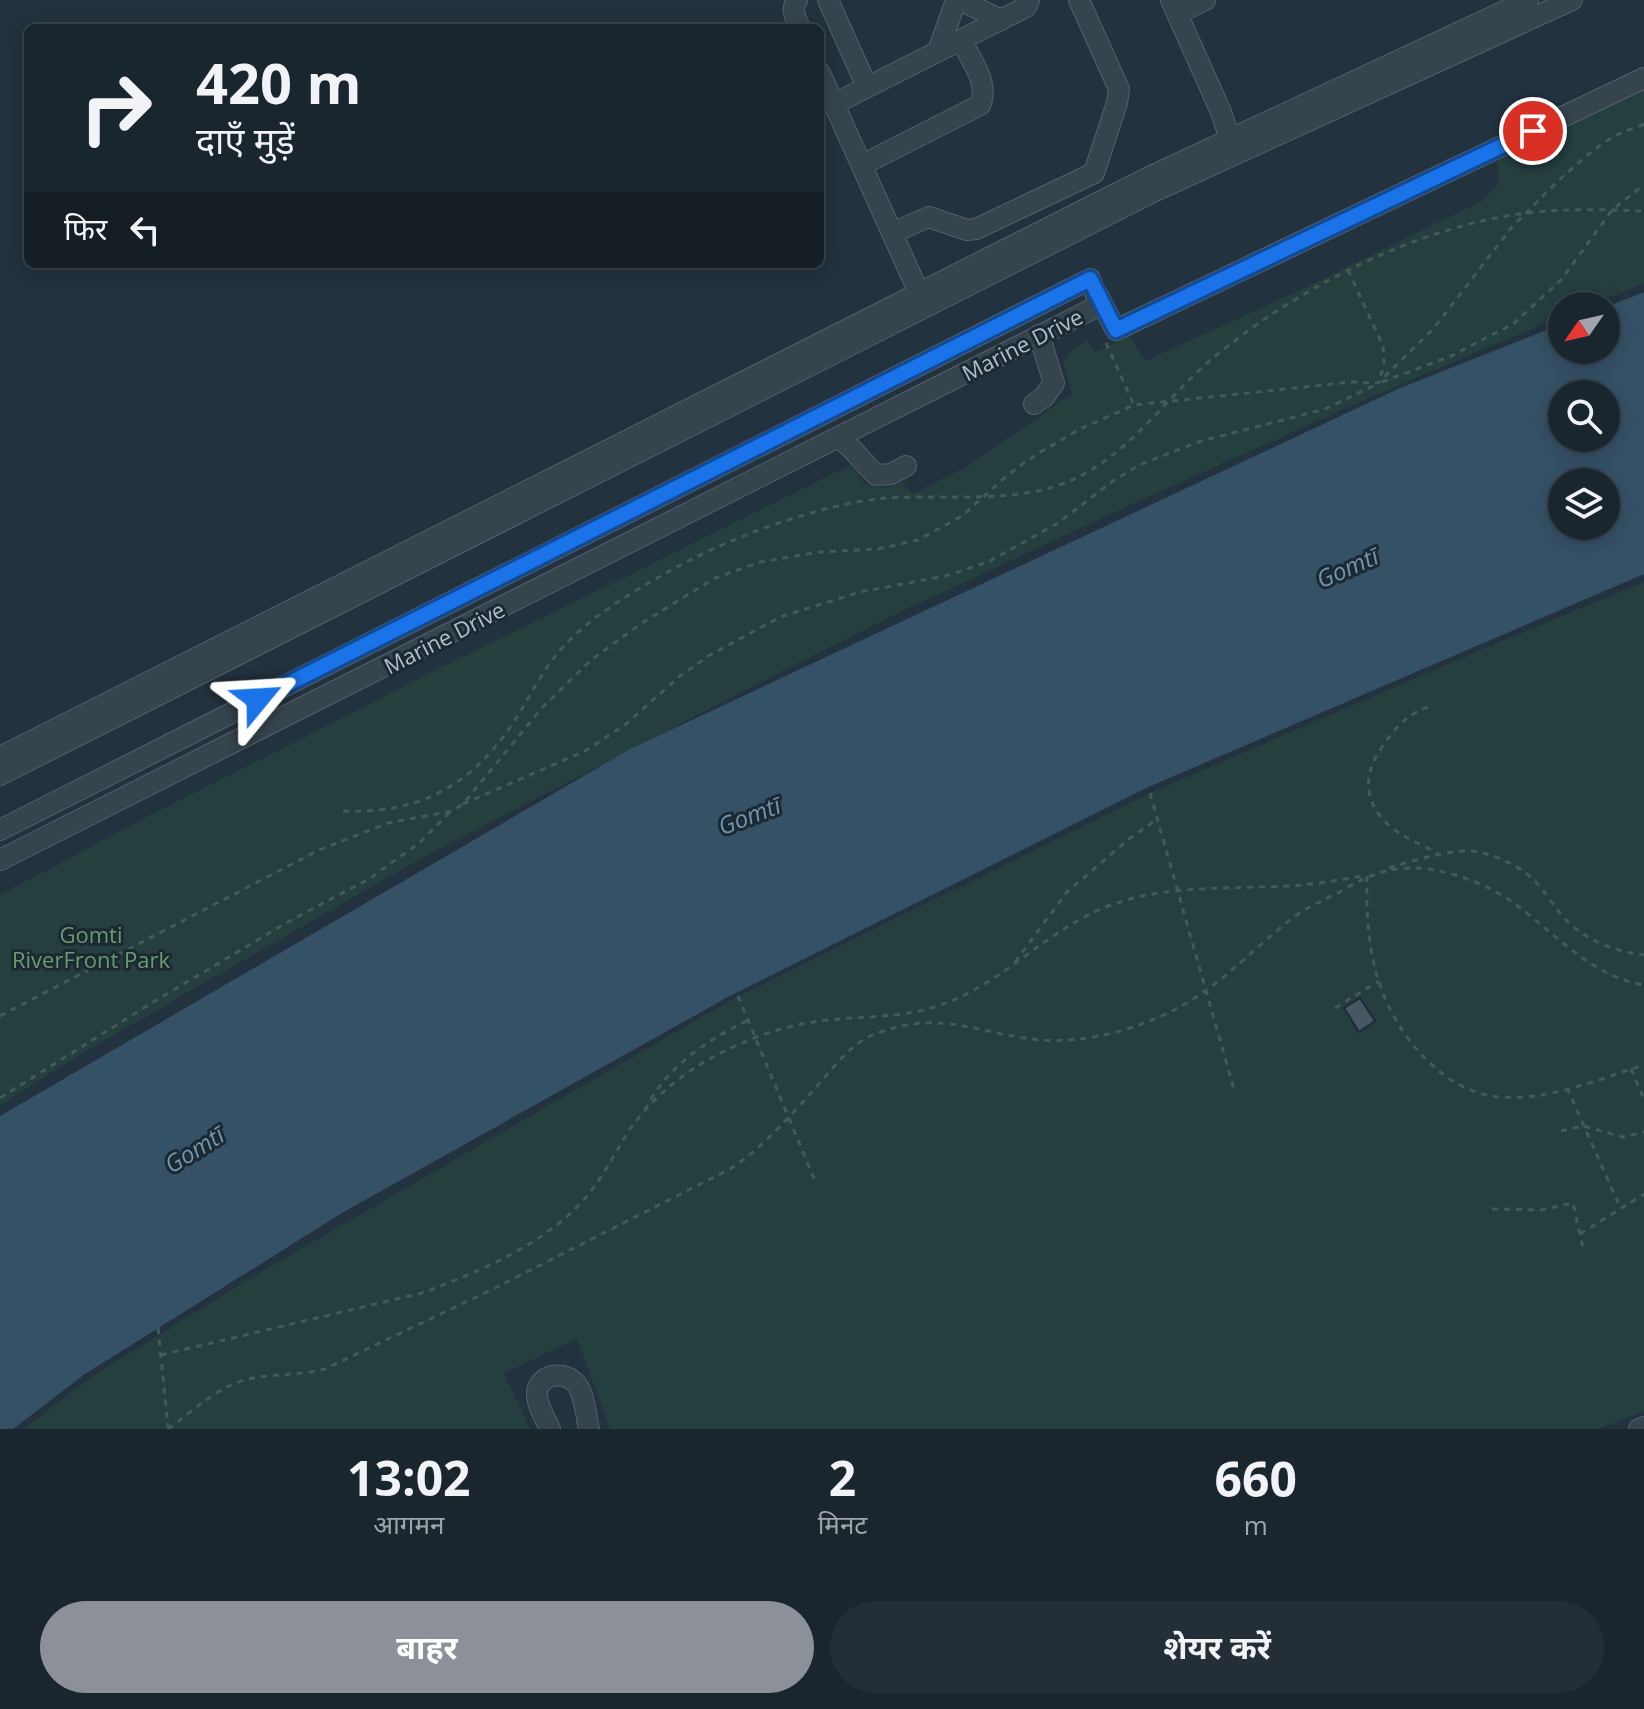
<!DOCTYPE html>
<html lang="hi">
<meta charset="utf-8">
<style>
:root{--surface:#1a262e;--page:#232e36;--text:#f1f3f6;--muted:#9fa5aa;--line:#38434a;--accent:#8c9099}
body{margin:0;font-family:"Open Sans","Noto Sans Devanagari",sans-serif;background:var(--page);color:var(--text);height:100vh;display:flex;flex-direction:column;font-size:30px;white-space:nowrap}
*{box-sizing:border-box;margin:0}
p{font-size:26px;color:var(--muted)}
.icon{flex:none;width:44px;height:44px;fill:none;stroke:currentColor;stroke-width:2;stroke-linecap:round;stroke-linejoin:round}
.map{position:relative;height:1429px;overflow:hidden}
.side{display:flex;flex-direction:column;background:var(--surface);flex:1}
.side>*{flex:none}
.top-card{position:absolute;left:24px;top:24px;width:800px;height:244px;border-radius:12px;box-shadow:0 4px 20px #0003,0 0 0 2px var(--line);background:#1a262e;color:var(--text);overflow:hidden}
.needle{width:52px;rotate:236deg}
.controls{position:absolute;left:1548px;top:292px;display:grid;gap:16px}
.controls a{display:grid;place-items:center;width:72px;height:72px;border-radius:50%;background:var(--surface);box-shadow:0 4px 20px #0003,0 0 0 2px var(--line);font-size:40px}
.pin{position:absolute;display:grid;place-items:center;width:68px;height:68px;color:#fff;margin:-34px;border:4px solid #fff;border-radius:50%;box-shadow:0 2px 8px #0007}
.me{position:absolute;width:88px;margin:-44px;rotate:63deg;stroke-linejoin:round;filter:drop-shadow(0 0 6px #0008)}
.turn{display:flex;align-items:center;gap:28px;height:168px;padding:0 40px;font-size:36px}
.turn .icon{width:104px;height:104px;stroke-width:2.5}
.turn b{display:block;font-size:56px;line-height:68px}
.then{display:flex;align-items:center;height:76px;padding:0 40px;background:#0003;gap:16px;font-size:30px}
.eta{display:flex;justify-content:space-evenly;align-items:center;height:136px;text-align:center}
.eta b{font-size:48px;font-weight:700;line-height:56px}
.button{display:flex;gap:16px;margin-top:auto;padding:16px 40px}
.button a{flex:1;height:92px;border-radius:48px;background:var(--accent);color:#fff;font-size:32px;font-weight:700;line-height:92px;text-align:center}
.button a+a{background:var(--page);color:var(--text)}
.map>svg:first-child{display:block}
.green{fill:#243f3e}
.water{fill:#355166;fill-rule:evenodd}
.building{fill:#465864;stroke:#1d2b35;stroke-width:2}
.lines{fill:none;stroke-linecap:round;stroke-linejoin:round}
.minor-casing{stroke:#54616c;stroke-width:22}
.path{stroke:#425b5a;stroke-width:3;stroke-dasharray:6 6;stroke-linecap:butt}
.minor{stroke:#36444e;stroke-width:20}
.route-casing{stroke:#114b97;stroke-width:20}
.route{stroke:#1a73e8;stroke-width:14}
.labels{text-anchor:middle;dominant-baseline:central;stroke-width:6;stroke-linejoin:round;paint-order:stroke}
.street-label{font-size:22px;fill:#b2bec9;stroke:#1b2933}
.park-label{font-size:22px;fill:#689c6c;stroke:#1b2933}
.water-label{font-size:24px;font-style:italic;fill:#7095ae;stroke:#1b2933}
</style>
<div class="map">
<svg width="1644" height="1429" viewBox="0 0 1644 1429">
<rect width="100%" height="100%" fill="#22323e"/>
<path class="green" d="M1644,89V283L1587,306H1562V316L1337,412L1102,518L899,613L744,691L422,858L79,1055L0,1106V895L141,820L436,670L853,464L863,483L884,488L902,482L913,494L963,469L1072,394L1063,362L1069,352L1088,340L1095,352L1130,336L1145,361L1298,291L1481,201L1499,183L1497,158Z
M1644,582V1411L1599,1429H610L577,1339L504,1373L530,1429H24L91,1377L259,1273L738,996L1150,793L1485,648Z"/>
<path class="water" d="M1644,292V574L1144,789L728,997L342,1213L85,1374L13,1429H0V1116L630,749L1400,388L1562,324V350H1606V307ZM1562,394H1606V438H1562ZM1562,482H1606V526H1562Z"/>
<path class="building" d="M1360,998L1375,1021L1359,1032L1344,1008Z"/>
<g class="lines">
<g class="minor-casing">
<path id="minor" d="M797,0C790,9 796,19 800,28
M828,0L867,87
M1171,0L1221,112L1230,139
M1177,14L1205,0
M938,51L954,6L962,1L1001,20
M820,73L919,293
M834,104L1026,7L1029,0
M862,165L980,105C990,84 971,60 961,40
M892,233L929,217L967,230L976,229L1094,173L1117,103L1119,89L1079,0
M1097,294L1116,330L1644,78
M1034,404L1044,397L1054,383L1039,335
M838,437C853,447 862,462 876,475L891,474L906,466
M0,757L1147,178L1528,0
M0,775L1153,192L1572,0
M0,830L1090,279L1100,305L0,860
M550,1429C545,1418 536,1404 537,1392C540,1373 566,1370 577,1385C585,1396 586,1416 589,1429
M1639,1429L1644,1427"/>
</g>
<path class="path" d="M1348,270L1383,346L1384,365L1379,381
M1106,343L1134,405
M1382,382L1451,356L1513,324L1561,280L1613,209L1644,185
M1428,707C1406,715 1395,728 1382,747C1359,779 1366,811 1399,833C1411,841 1426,846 1438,854
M1150,793L1235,1093
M463,804L585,751L626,724L680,676L710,655L780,617L860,592L945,576L988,562L1058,523L1113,481L1139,465L1198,442L1325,409L1375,385
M343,811C419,814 471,786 513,723C527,702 538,679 553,659C581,622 626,596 666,573C725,539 819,504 886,498C945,494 1009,504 1065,483C1128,458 1163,400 1213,358C1292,292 1400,236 1501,217C1548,208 1597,209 1644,211
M1389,868C1412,861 1438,853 1462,851C1484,849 1514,863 1531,877C1547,892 1557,914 1575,928C1595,944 1619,952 1644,955
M1367,876C1366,911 1368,951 1380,985C1397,1036 1444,1093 1500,1097C1548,1101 1599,1079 1644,1065
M1015,962L1067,892L1129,839L1157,819
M738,996L815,1181
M1335,1008L1379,981
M0,1016L319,850L388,823L452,811L463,804L542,708L591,660L642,623L715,578L760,562L819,552L878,549L918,540L962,516L1009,474L1037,454L1080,429L1134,405L1351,382L1378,383L1434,328L1512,227C1540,199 1581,155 1615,136C1624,131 1635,128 1644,124
M1631,1069L1644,1099
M1567,1088L1620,1207
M0,1098L150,1004L293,919L369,879L419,843L451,811
M645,1110C666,1067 706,1041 748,1020
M1561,1131L1583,1126L1623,1137L1644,1132
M1492,1209L1541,1210L1573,1203L1584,1252
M1580,1234L1644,1194
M158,1328L168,1427
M161,1355L422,1293C479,1272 553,1241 591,1191C606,1171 617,1150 630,1129C647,1105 671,1083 696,1067C728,1047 770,1029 808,1023C850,1015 892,1020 934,1007C1002,987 1045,929 1111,905C1170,883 1241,890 1303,885C1323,883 1343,879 1363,876
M168,1429C193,1411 219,1385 249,1379C275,1373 299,1376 325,1369L493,1289L730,1169C764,1147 791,1115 817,1086C835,1066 850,1044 875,1034C942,1008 979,1035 1042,1040C1086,1043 1136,1030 1176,1009C1220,986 1252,950 1290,920C1306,907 1325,900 1343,890C1367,876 1388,867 1417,868C1448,870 1482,882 1508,899C1553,930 1587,975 1644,985"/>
<use href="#minor" class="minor"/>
</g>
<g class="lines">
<g class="route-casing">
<path id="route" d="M258,699L1090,279L1116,330L1533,131"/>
</g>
<use href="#route" class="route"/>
</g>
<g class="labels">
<g class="street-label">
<text transform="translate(1022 344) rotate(-27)">Marine Drive</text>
<text transform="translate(444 637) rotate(-27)">Marine Drive</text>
</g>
<g class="park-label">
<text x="91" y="934">Gomti<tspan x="91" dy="25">RiverFront Park</tspan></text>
</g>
<g class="water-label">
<text transform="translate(1347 567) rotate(-24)">Gomtī</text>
<text transform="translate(749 815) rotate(-21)">Gomtī</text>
<text transform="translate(194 1149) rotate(-32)">Gomtī</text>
</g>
</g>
</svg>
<div class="controls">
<a><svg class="needle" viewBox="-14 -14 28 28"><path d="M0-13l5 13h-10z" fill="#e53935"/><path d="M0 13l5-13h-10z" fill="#9fa5aa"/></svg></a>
<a><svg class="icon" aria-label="search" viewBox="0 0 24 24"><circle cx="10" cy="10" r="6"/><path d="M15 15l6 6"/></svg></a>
<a><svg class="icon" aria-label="layers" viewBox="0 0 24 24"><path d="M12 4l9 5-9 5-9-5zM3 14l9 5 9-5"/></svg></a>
</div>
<div class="pin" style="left:1533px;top:131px;background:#d93025"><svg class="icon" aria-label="arrive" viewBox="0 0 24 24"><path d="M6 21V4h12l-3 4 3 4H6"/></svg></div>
<svg class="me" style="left:258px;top:699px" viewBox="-20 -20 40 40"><path d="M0-17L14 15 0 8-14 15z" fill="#1a73e8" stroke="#fff" stroke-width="4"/></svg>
<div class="top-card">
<div class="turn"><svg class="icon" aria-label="right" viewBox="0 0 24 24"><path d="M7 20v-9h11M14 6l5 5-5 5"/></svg><div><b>420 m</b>दाएँ मुड़ें</div></div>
<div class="then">फिर<svg class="icon" aria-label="left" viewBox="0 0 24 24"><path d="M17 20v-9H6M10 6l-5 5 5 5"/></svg></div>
</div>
</div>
<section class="side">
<div class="eta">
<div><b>13:02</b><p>आगमन</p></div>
<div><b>2</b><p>मिनट</p></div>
<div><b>660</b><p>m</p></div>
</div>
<div class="button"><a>बाहर</a><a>शेयर करें</a></div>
</section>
